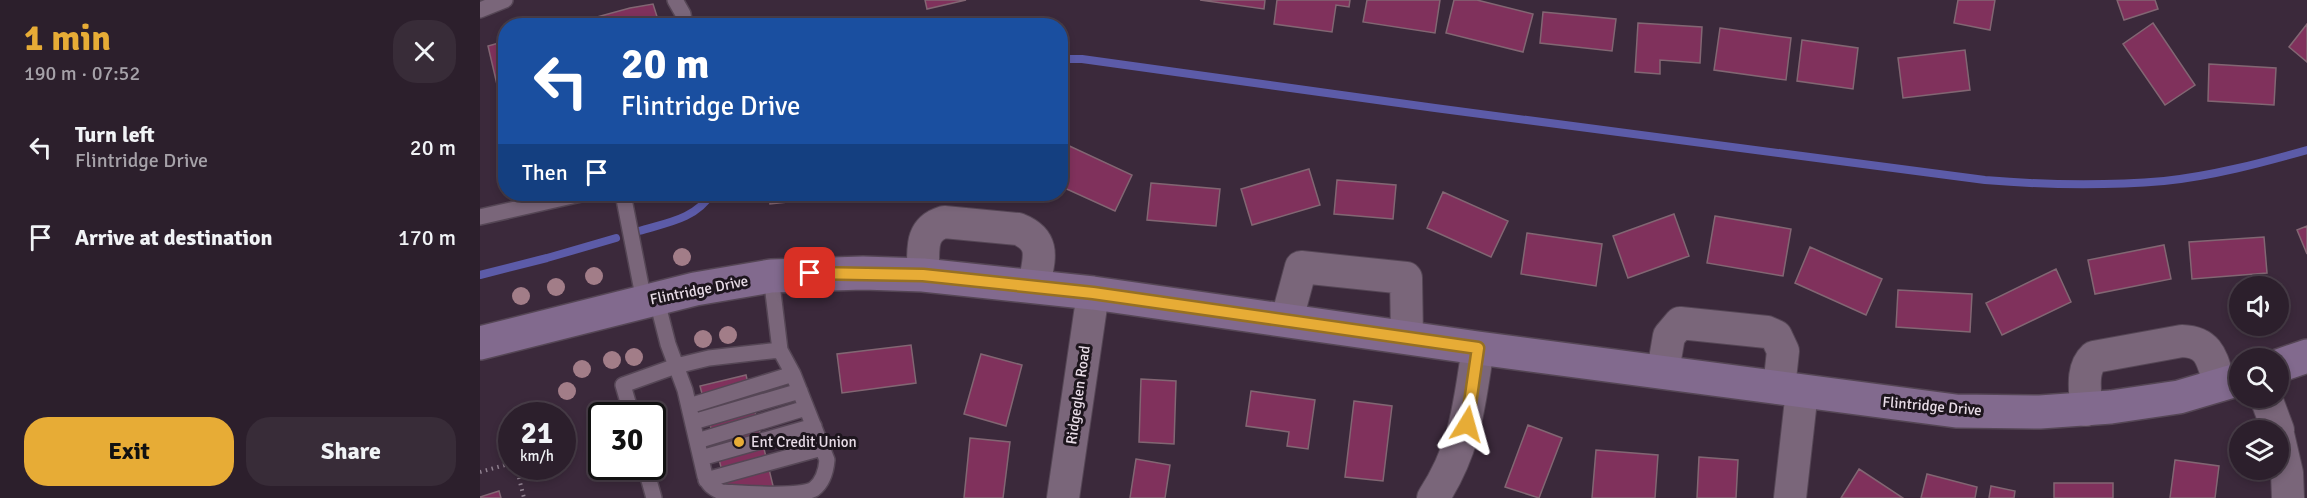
<!DOCTYPE html>
<meta charset="utf-8">
<style>
:root{--surface:#2c1f2c;--page:#382c38;--text:#f1f3f6;--muted:#a6a2a9;--line:#483d48;--accent:#e7ac36}
body{margin:0;font-family:Signika,sans-serif;background:var(--page);color:var(--text);height:100vh;display:flex;flex-direction:column;font-size:22px;white-space:nowrap}
*{box-sizing:border-box;margin:0}
p{font-size:20px;color:var(--muted)}
.icon{flex:none;width:33px;height:33px;fill:none;stroke:currentColor;stroke-width:2;stroke-linecap:round;stroke-linejoin:round}
.map{position:relative;flex:1;overflow:hidden}
.side{display:flex;flex-direction:column;background:var(--surface);width:480px}
.side>*{flex:none}
.top-card{position:absolute;left:18px;top:18px;width:570px;height:183px;border-radius:24px;box-shadow:0 3px 9px #0003,0 0 0 2px var(--line);background:#1a4fa0;color:#fff;overflow:hidden}
.tools{position:absolute;left:1749px;top:276px;display:grid;gap:12px}
.tools a{display:grid;place-items:center;width:60px;height:60px;border-radius:50%;background:var(--surface);box-shadow:0 3px 9px #0003,0 0 0 2px var(--line);font-size:30px}
.speed{position:absolute;left:18px;top:402px;display:flex;gap:12px;font-size:30px;font-weight:700;text-align:center}
.speed>*{display:grid;place-content:center;width:78px;height:78px;border-radius:50%;background:var(--surface);box-shadow:0 3px 9px #0003,0 0 0 2px var(--line);line-height:1}
.speed small{font-size:15px;font-weight:400}
.speed .limit{border:3px solid #111;border-radius:9px;background:#fff;color:#111}
.pin{position:absolute;display:grid;place-items:center;width:51px;height:51px;color:#fff;margin:-26px;border-radius:12px;box-shadow:0 3px 9px #0006}
.me{position:absolute;width:66px;margin:-33px;rotate:8deg;stroke-linejoin:round;filter:drop-shadow(0 0 4px #0008)}
.turn{display:flex;align-items:center;gap:21px;height:126px;padding:0 24px;font-size:27px}
.turn .icon{width:78px;height:78px;stroke-width:2.5}
.turn b{display:block;font-size:42px;line-height:51px}
.then{display:flex;align-items:center;height:57px;padding:0 24px;background:#0003;gap:12px;font-size:22px}
.round{display:grid;place-items:center;flex:none;width:63px;height:63px;border-radius:24px;background:var(--page)}
.headline{display:flex;align-items:center;justify-content:space-between;height:102px;padding:0 24px}
h1{font-size:36px;font-weight:700;line-height:45px;color:var(--accent)}
.action{display:flex;gap:12px;margin-top:auto;padding:12px 24px}
.action a{flex:1;height:69px;border-radius:24px;background:var(--accent);color:#111;font-size:24px;font-weight:700;line-height:69px;text-align:center}
.action a+a{background:var(--page);color:var(--text)}
ul{padding:0;list-style:none}
li{display:flex;align-items:center;gap:18px;height:90px;padding:0 24px}
li div{flex:1}
li b{display:block;font-size:22px}
li em{font-style:normal}
main{display:flex;flex:1;min-height:0}
.map>svg:first-child{display:block}
.lines{fill:none;stroke-linecap:round;stroke-linejoin:round}
.stream{stroke:#5c5ba8;stroke-width:8}
.building{fill:#80315c;stroke:#826673;stroke-width:1.5}
.lane-casing{stroke:#554655;stroke-width:18}
.street-casing{stroke:#554655;stroke-width:34}
.secondary-casing{stroke:#554655;stroke-width:36}
.path{stroke:#908190;stroke-width:4;stroke-dasharray:1.5 4.5;stroke-linecap:butt}
.lane{stroke:#7a667a;stroke-width:15}
.street{stroke:#7a667a;stroke-width:32}
.secondary{stroke:#826a8e;stroke-width:33}
.tree{fill:#a27d88}
.route-casing{stroke:#967023;stroke-width:15}
.route{stroke:#e7ac36;stroke-width:10}
.poi-dot{fill:#e7ac36;stroke:#1d151d;stroke-width:2}
.labels{text-anchor:middle;dominant-baseline:central;stroke-width:6;stroke-linejoin:round;paint-order:stroke}
.street-label{font-size:15px;fill:#e8dce7;stroke:#1d151d}
.poi-label{font-size:15px;fill:#e8dce7;stroke:#1d151d;text-anchor:start}
</style>
<main>
<section class="side">
<div class="headline"><div><h1>1 min</h1><p>190 m · 07:52</p></div><a class="round"><svg class="icon" aria-label="close" viewBox="0 0 24 24"><path d="M6 6l12 12M18 6L6 18"/></svg></a></div>
<ul>
<li><svg class="icon" aria-label="left" viewBox="0 0 24 24"><path d="M17 20v-9H6M10 6l-5 5 5 5"/></svg><div><b>Turn left</b><p>Flintridge Drive</p></div><em>20 m</em></li>
<li><svg class="icon" aria-label="arrive" viewBox="0 0 24 24"><path d="M6 21V4h12l-3 4 3 4H6"/></svg><div><b>Arrive at destination</b></div><em>170 m</em></li>
</ul>
<div class="action"><a>Exit</a><a>Share</a></div>
</section>
<div class="map">
<svg width="1827" height="498" viewBox="0 0 1827 498">
<rect width="100%" height="100%" fill="#3b293b"/>
<g class="lines">
<path class="stream" d="M580,59H602L955,108L1505,180C1564,185 1625,186 1684,181C1732,176 1781,163 1827,150
M159,231C185,223 216,219 231,194
M0,275L67,258L136,238"/>
</g>
<path class="building" d="M445,0H486L447,9Z
M720,0H785L784,9Z
M797,0H870L869,7L856,5L852,32L794,24Z
M887,0H960L955,33L883,22Z
M974,0H997L1053,14L1043,52L966,33Z
M1478,0H1515L1510,30L1474,23Z
M1637,0H1675L1678,9L1644,20Z
M173,4L180,26H84L150,8Z
M1063,12L1136,19L1132,51L1060,43Z
M1158,23L1222,27L1220,63L1180,60V74L1155,72Z
M1673,23L1715,85L1685,105L1643,44Z
M1827,24V62L1809,47Z
M1240,28L1311,38L1306,80L1234,70Z
M1322,40L1378,48L1373,89L1317,81Z
M26,41V123L8,46Z
M1485,50L1490,90L1423,98L1418,58Z
M1729,64L1796,68L1794,105L1728,101Z
M583,143L652,175L635,211L580,186V149Z
M829,169L840,205L772,225L761,189Z
M857,180L916,185L913,219L854,214Z
M671,183L740,189L736,226L667,220Z
M963,192L1028,221L1011,257L947,228Z
M289,194H344L345,198L290,204Z
M1194,214L1209,256L1148,278L1133,236Z
M1235,216L1311,229L1303,276L1227,263Z
M1827,226V254L1817,230Z
M1047,233L1122,244L1116,286L1041,274Z
M1784,237L1787,273L1712,279L1709,242Z
M1684,245L1691,279L1615,294L1608,260Z
M1330,247L1402,279L1386,315L1315,283Z
M1576,269L1591,302L1522,335L1506,303Z
M1418,290L1492,294L1490,332L1416,327Z
M431,345L436,383L362,393L357,354Z
M501,354L542,365L526,426L484,414Z
M266,375L296,498H249L220,386Z
M661,379L696,381L694,444L659,442Z
M771,391L835,400L828,449L807,446L809,432L766,426Z
M874,401L912,406L903,481L865,477Z
M1048,425L1082,438L1059,498L1025,487Z
M490,438L530,442L523,498H484Z
M1116,450L1178,455L1175,498H1112Z
M1219,457L1258,460L1256,498H1217Z
M656,459L690,465L685,498H650Z
M1695,460L1739,466L1735,498H1690Z
M1379,469L1423,498H1361Z
M1447,474L1497,487L1495,498H1441Z
M1574,483H1633V498H1574Z
M1511,486L1535,491L1534,498H1509Z
M19,491L21,498H0V497Z"/>
<g class="lines">
<g class="lane-casing">
<path id="lane" d="M195,0L203,14L205,26
M0,10L25,0
M143,194L164,301
M0,217L101,194
M176,297L188,344L205,390L225,476C228,485 233,488 241,492C262,493 319,498 334,489C343,482 346,471 347,460L313,374L300,350
M209,406L313,374
M152,416L143,385L196,366L229,358L300,350L291,276
M213,422L320,391
M217,441L326,408
M221,458L334,426
M165,466L174,498
M226,480L342,448"/>
</g>
<g class="street-casing">
<path id="street" d="M443,275C444,252 438,230 464,222L538,229C568,241 558,261 554,286
M807,319L821,267L926,278L927,337
M1183,371L1189,336L1200,323L1287,332L1296,336L1303,351L1299,388
M1786,398L1798,430
M1606,410C1606,393 1600,370 1614,357L1702,341C1732,342 1732,362 1740,385
M1798,434L1807,473L1808,498
M583,498L613,293
M953,498C986,448 989,405 998,348
M1310,498L1322,391"/>
</g>
<g class="secondary-casing">
<path id="secondary" d="M0,343L215,289L291,276L383,273L443,275L613,293L998,348L1476,411L1560,412L1631,407L1699,397L1760,379
M1798,366L1827,356"/>
</g>
<path class="path" d="M36,466L44,498
M0,472L32,463"/>
<use href="#lane" class="lane"/>
<use href="#street" class="street"/>
<use href="#secondary" class="secondary"/>
</g>
<g class="tree">
<circle cx="202" cy="257" r="9"/>
<circle cx="114" cy="276" r="9"/>
<circle cx="76" cy="287" r="9"/>
<circle cx="41" cy="296" r="9"/>
<circle cx="248" cy="335" r="9"/>
<circle cx="223" cy="339" r="9"/>
<circle cx="154" cy="357" r="9"/>
<circle cx="132" cy="360" r="9"/>
<circle cx="102" cy="369" r="9"/>
<circle cx="87" cy="391" r="9"/>
</g>
<g class="lines">
<g class="route-casing">
<path id="route" d="M330,273L443,275L613,293L998,348L987,424"/>
</g>
<use href="#route" class="route"/>
</g>
<circle class="poi-dot" cx="259" cy="442" r="6"/>
<g class="labels">
<g class="street-label">
<text transform="translate(219 290) rotate(-11)">Flintridge Drive</text>
<text transform="translate(598 395) rotate(-82)">Ridgeglen Road</text>
<text transform="translate(1452 406) rotate(5)">Flintridge Drive</text>
</g>
<g class="poi-label">
<text x="271" y="442">Ent Credit Union</text>
</g>
</g>
</svg>
<div class="tools">
<a><svg class="icon" aria-label="sound" viewBox="0 0 24 24"><path d="M4 9h4l5-4v14l-5-4H4zM17 9q2 3 0 6"/></svg></a>
<a><svg class="icon" aria-label="search" viewBox="0 0 24 24"><circle cx="10" cy="10" r="6"/><path d="M15 15l6 6"/></svg></a>
<a><svg class="icon" aria-label="layers" viewBox="0 0 24 24"><path d="M12 4l9 5-9 5-9-5zM3 14l9 5 9-5"/></svg></a>
</div>
<div class="speed"><div>21<small>km/h</small></div><div class="limit">30</div></div>
<div class="pin" style="left:330px;top:273px;background:#d93025"><svg class="icon" aria-label="arrive" viewBox="0 0 24 24"><path d="M6 21V4h12l-3 4 3 4H6"/></svg></div>
<svg class="me" style="left:987px;top:424px" viewBox="-20 -20 40 40"><path d="M0-17L14 15 0 8-14 15z" fill="#e7ac36" stroke="#fff" stroke-width="4"/></svg>
<div class="top-card">
<div class="turn"><svg class="icon" aria-label="left" viewBox="0 0 24 24"><path d="M17 20v-9H6M10 6l-5 5 5 5"/></svg><div><b>20 m</b>Flintridge Drive</div></div>
<div class="then">Then<svg class="icon" aria-label="arrive" viewBox="0 0 24 24"><path d="M6 21V4h12l-3 4 3 4H6"/></svg></div>
</div>
</div>
</main>
